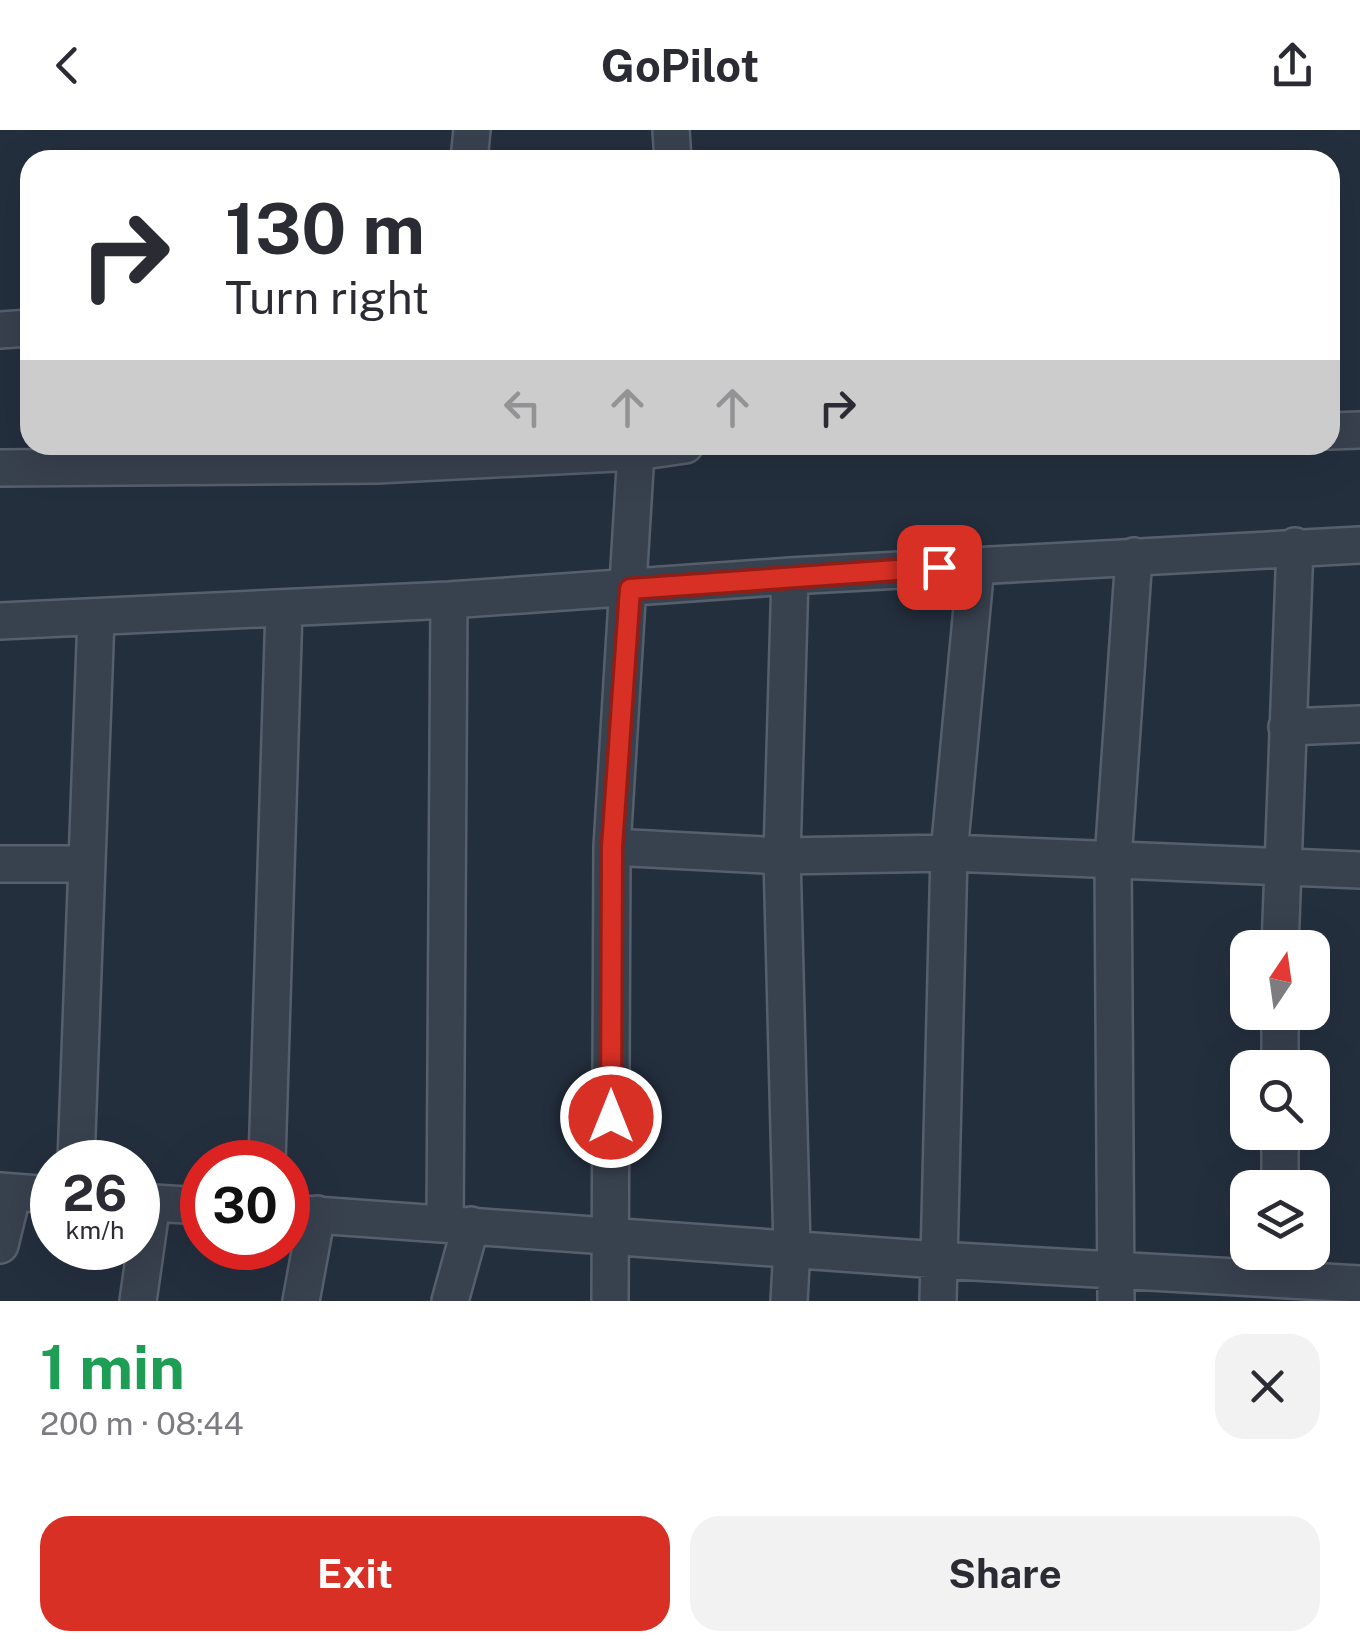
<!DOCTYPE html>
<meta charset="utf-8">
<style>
:root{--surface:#fff;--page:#f2f2f3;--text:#2b2b33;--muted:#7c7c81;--accent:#d93025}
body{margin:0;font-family:"Public Sans",sans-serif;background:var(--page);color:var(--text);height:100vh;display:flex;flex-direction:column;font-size:38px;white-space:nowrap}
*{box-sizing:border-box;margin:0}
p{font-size:32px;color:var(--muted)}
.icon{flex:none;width:55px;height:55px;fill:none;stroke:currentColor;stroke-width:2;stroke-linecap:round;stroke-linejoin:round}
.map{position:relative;height:1171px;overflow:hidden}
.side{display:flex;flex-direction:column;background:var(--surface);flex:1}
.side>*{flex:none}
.hud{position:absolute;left:20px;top:20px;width:1320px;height:305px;border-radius:30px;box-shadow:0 10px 40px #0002;background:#fff;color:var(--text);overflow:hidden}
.needle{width:65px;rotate:13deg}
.controls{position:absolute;left:1230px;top:800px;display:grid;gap:20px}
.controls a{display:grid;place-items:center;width:100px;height:100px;border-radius:20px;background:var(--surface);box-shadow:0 10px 40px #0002;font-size:50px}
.speed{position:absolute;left:30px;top:1010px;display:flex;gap:20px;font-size:50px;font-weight:700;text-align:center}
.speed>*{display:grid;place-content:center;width:130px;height:130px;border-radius:50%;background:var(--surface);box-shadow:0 10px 40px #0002;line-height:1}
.speed small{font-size:25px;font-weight:400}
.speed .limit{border:15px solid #d22;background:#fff;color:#111}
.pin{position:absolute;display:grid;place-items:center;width:85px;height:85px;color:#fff;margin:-42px;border-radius:20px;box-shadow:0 5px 15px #0006}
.me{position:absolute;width:110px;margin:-55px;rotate:0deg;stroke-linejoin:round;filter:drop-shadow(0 0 8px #0008)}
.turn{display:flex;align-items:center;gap:35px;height:210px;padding:0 40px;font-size:45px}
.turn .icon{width:130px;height:130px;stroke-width:2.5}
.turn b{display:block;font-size:70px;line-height:85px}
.lanes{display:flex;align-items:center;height:95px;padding:0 40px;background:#0003;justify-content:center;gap:50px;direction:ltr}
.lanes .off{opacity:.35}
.round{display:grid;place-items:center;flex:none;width:105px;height:105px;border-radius:30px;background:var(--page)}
.overview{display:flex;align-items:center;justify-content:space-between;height:170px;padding:0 40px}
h1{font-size:60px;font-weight:700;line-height:75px;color:#1e9e55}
.button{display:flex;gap:20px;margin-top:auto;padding:20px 40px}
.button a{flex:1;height:115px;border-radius:30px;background:var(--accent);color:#fff;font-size:40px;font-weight:700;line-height:115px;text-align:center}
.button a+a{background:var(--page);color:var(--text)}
header{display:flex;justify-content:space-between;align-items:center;height:130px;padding:0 40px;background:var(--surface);font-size:45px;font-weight:700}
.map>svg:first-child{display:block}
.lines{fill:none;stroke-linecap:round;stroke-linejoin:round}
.minor-casing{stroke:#565f6c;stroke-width:40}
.minor{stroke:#38414e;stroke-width:35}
.route-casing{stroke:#8d1f18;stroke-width:25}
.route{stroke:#d93025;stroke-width:18}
</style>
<header><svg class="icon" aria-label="back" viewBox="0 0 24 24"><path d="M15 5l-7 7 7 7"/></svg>GoPilot<svg class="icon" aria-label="share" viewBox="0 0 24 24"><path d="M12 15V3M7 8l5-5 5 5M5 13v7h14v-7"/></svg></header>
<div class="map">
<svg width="1360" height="1171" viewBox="0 0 1360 1171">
<rect width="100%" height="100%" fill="#242f3e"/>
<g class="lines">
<g class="minor-casing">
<path id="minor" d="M671,0L673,30
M469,30L472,0
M0,200L30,198
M1330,301L1360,300
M0,338L377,335L636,322L685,315
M0,491L449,470L790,446L1360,415
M1287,597L1360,594
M612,717L782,726L949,723L1360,740
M0,734H87
M1280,818L1295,416
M1280,938V882
M76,1032L96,487
M267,1032L284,478
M1280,1058V1002
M0,1061L52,1065
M138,1072L202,1076
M288,1083L938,1130L1360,1154
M445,1094L449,470
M0,1115L13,1062
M138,1171L152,1073
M301,1171L317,1084
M450,1171L471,1095
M610,1171L612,717L636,322
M789,1171L792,1118L782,726L790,446
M938,1171L949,723L976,435
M1116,1171L1113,730L1134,426"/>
</g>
<use href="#minor" class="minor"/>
</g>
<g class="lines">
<g class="route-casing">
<path id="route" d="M611,987L612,717L630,459L939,437"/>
</g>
<use href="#route" class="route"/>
</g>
</svg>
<div class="controls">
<a><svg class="needle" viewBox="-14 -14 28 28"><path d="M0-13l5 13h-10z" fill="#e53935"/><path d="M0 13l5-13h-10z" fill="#7c7c81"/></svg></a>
<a><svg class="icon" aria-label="search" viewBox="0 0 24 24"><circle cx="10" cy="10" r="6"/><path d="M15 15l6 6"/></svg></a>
<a><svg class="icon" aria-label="layers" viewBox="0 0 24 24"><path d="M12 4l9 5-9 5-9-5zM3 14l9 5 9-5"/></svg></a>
</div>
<div class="speed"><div>26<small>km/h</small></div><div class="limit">30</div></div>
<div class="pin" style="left:939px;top:437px;background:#d93025"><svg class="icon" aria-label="arrive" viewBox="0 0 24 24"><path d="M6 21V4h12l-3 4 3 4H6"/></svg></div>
<svg class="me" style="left:611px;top:987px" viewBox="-20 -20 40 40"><circle r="17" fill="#d93025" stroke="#fff" stroke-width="3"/><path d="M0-11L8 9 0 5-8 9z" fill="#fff"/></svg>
<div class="hud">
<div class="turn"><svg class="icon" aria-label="right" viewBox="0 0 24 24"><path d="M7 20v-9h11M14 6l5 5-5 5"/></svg><div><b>130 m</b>Turn right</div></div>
<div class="lanes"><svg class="icon off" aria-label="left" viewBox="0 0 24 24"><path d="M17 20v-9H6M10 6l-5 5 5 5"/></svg><svg class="icon off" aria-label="ahead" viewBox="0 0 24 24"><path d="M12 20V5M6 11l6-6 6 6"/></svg><svg class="icon off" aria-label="ahead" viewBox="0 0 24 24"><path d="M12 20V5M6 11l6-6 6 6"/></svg><svg class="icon" aria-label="right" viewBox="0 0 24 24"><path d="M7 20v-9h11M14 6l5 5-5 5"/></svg></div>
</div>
</div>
<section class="side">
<div class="overview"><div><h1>1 min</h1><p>200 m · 08:44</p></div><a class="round"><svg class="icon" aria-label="close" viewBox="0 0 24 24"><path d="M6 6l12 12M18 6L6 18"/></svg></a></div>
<div class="button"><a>Exit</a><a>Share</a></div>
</section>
